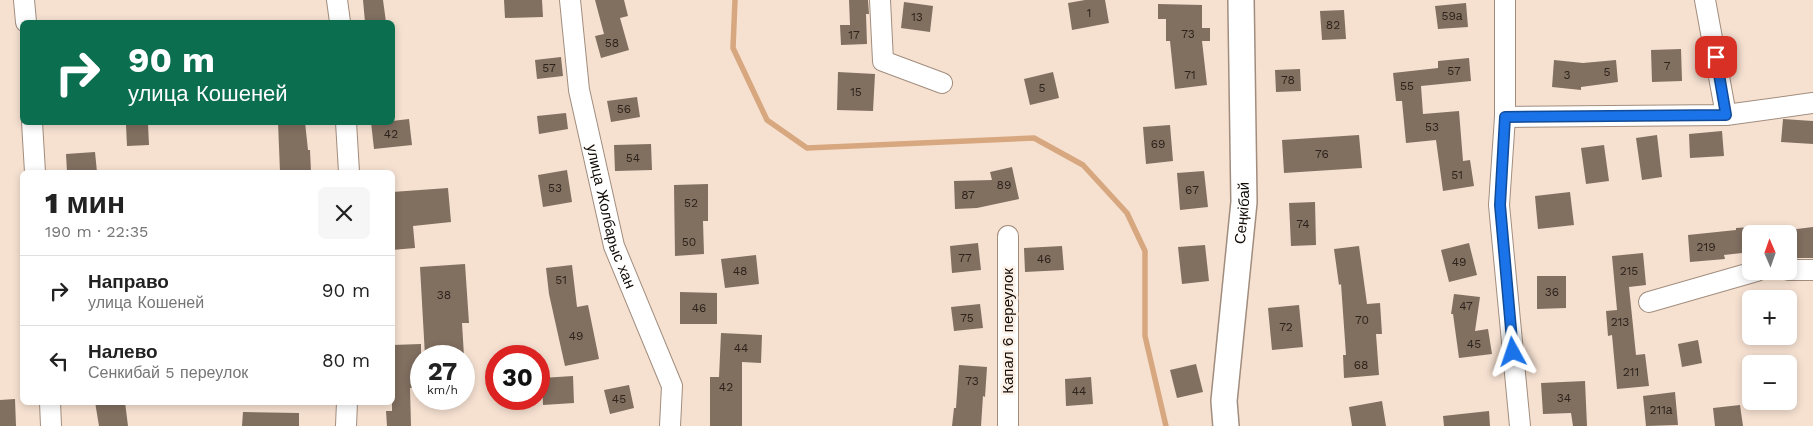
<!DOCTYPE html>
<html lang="ru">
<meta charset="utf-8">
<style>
:root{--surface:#fff;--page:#f6f6f6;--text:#222;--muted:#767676;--line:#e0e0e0}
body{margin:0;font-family:"Work Sans",sans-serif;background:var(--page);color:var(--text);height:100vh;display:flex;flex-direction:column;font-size:19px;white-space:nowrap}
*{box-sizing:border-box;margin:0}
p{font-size:16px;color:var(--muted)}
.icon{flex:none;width:28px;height:28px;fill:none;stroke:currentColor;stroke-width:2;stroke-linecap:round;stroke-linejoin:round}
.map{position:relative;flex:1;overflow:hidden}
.sheet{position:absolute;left:20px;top:170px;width:375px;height:235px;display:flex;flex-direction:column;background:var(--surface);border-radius:8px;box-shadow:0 2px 8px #0003}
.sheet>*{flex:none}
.banner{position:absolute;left:20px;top:20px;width:375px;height:105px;border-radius:8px;box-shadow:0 2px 8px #0003;background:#0b6e4f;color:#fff;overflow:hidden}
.needle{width:32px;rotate:358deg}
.fabs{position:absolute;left:1742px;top:225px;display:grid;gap:10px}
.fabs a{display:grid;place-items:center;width:55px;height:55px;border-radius:8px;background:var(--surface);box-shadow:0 2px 8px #0003;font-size:25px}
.speed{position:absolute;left:410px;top:345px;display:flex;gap:10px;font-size:25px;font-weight:700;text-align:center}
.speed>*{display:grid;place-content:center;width:65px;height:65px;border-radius:50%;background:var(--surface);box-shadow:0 2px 8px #0003;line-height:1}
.speed small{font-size:12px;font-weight:400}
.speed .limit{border:8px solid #d22;background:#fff;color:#111}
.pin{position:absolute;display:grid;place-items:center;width:42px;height:42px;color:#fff;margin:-21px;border-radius:10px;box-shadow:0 2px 8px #0006}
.me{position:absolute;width:55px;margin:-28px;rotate:355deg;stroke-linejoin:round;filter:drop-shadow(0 0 4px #0008)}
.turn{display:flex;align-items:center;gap:18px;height:105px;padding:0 25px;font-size:22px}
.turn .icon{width:65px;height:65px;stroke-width:2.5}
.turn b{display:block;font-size:35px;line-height:42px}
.round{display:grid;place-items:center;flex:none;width:52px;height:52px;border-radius:8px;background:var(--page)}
.headline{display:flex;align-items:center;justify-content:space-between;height:85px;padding:0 25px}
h1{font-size:30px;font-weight:800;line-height:38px}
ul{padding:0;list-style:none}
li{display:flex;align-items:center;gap:15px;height:70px;padding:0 25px;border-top:1px solid var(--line)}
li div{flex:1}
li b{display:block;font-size:19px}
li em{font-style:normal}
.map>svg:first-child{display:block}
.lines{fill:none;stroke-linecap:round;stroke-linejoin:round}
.stream{stroke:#d7a77f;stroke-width:5.5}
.building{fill:#816f60}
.minor-casing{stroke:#a18d7e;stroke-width:22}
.tertiary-casing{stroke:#a18d7e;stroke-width:28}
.minor{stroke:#fff;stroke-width:20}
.tertiary{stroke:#fff;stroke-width:25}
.route-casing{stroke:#114b97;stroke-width:12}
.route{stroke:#1a73e8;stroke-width:9}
.labels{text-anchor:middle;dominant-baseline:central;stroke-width:5;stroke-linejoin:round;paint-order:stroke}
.number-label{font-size:12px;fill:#2d231c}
.street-label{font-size:15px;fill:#110a05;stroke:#fdf0e6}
</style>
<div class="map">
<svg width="1813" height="426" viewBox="0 0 1813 426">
<rect width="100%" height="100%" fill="#f6e1d1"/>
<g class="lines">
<path class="stream" d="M735,0L733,48L767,120L807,148L1034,138L1083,165L1127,213L1145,251V336L1166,426"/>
</g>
<path class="building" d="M363,0H383L386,22H365Z
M504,0H542L543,17L505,18Z
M595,0H624L628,16L620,18L629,50L601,58L595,36L604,34Z
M849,0H868L869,14H866L867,44L841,45L840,25H850Z
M1085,0H1105L1109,23L1072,30L1068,3Z
M904,2L933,6L930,32L901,28Z
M1466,3L1468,27L1438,29L1435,6Z
M1158,4L1202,5V28H1210V41H1202L1207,85L1175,89L1170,41H1166V19H1158Z
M1344,10L1346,39L1322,40L1320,11Z
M1681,49L1682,81L1652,82L1651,50Z
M561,57L563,76L537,79L535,60Z
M1469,58L1471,81L1421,86L1423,114L1459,111L1463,161L1470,160L1474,186L1443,191L1436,140L1406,143L1402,101H1396L1393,73L1438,68V61Z
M1554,60L1583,63L1616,60L1618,82L1581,87V90L1552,87Z
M1300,69L1301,91L1276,92L1275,70Z
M838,72L875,74L873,111L837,110Z
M1053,72L1059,98L1030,105L1024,79Z
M637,97L640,117L611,122L607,101Z
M566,113L568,129L539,134L537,116Z
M409,119L412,145L374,149L371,122H392V121Z
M1783,119L1813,121V144L1781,142Z
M278,122H305L308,150H310L311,172H280Z
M148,124L149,145L127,146L126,125Z
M1170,125L1173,161L1146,164L1143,127Z
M1722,131L1724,156L1690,158L1689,134Z
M1359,135L1362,168L1284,173L1282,140Z
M1657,135L1662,177L1642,180L1636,138Z
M651,144L652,170L615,171L614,145Z
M1604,145L1609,181L1586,184L1581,148Z
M95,152L97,172H67L66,154Z
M1012,167L1019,199L977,208L955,209L954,181L992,180L990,172Z
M567,170L572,202L543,207L538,175Z
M1204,171L1208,207L1180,210L1177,173Z
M708,184V221H703L704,254L675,256L674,185Z
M448,188L451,222L413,226L415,248L392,250V192Z
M1570,192L1574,225L1538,229L1535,196Z
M1315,202L1316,245L1291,246L1289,203Z
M1751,227V252L1724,255L1725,259L1690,262L1688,235L1736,230V228Z
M1813,227V258H1789V230Z
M978,243L981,270L952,273L950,246Z
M1469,243L1477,275L1449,282L1441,250Z
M1205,245L1209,281L1182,284L1178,247Z
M1062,246L1064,270L1025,272L1024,248Z
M1359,246L1367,304L1380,303L1382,334H1376L1379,375L1344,378L1343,355H1346L1341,284L1339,285L1334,249Z
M1643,253L1646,285L1629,287L1636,355L1645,354L1649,386L1617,389L1612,335L1608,336L1606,311L1617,310L1612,256Z
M756,255L759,284L725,288L721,259Z
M465,264L469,323H462L464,356H425L420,267Z
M572,265L577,307L588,305L599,359L565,366L549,294L546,268Z
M1537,276H1566V308L1537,309Z
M680,292L717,293V324H680Z
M1454,294L1480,297L1475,331L1488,329L1492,354L1459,358L1453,314H1451Z
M980,304L983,328L954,331L951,307Z
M1299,305L1303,347L1272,350L1268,308Z
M721,333L762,335L761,363L742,362V426H710V377H719Z
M1698,340L1702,363L1682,367L1678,344Z
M421,344V387L410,388L411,426H387L386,411H392V345Z
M1196,364L1203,392L1177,398L1170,370Z
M959,365L987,367L985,397L983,396L981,426H952L954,408H956Z
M573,376L574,403L543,405L542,378Z
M1091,377L1093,404L1066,406L1065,379Z
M1585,381L1587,426H1573L1571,413L1543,414L1541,383Z
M629,385L634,408L610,414L604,390Z
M1675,392L1678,425L1646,426L1643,396Z
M15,399L16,426H0V400Z
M1382,401L1386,426H1352L1349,407Z
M95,402H125L128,426H99Z
M1740,405L1743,426H1715L1713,408Z
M1489,411L1490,426H1444L1443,416Z
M243,412L299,413V426H242Z"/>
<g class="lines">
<g class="minor-casing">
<g id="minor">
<path d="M24,0L26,22"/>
<path d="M337,0L340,22"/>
<path id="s1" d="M570,0L579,90L614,246L672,386L670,426"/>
<path d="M880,0L883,61L942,83"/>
<path d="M1505,0V117L1499,205L1520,426"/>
<path d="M1705,0L1726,115"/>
<path d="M1505,117L1726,115L1813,103"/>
<path d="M32,122L35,172"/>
<path d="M346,122L349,172"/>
<path d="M1789,270H1813"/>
<path d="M1649,302L1757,271"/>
<path d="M50,402L51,426"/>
<path d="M346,426L347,402"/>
<path d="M1008,426V236"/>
</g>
</g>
<g class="tertiary-casing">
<g id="tertiary">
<path id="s2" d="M1226,426L1224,401L1244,202L1241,0"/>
</g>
</g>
<use href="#minor" class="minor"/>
<use href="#tertiary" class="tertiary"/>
</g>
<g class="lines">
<g class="route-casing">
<path id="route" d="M1513,352L1500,205L1505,117L1726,115L1716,57"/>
</g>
<use href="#route" class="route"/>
</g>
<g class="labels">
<g class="number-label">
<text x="1089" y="13">1</text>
<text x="1452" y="16">59а</text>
<text x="917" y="17">13</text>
<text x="1333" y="25">82</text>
<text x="1188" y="34">73</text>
<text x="854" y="35">17</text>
<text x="612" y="43">58</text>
<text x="1667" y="66">7</text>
<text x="549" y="68">57</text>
<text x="1454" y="71">57</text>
<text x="1607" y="72">5</text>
<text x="1190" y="75">71</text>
<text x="1567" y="75">3</text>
<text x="1288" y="80">78</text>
<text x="1407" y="86">55</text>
<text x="1042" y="88">5</text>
<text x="856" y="92">15</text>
<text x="624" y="109">56</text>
<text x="1432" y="127">53</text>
<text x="391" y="134">42</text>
<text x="1158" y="144">69</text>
<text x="1322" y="154">76</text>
<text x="633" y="158">54</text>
<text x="1457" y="175">51</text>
<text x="1004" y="185">89</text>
<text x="555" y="188">53</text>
<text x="1192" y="190">67</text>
<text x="968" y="195">87</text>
<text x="691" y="203">52</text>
<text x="1303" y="224">74</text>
<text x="689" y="242">50</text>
<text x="1706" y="247">219</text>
<text x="965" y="258">77</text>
<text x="1044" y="259">46</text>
<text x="1459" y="262">49</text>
<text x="740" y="271">48</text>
<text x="1629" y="271">215</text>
<text x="561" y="280">51</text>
<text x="1552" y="292">36</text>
<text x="444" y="295">38</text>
<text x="1466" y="306">47</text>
<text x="699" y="308">46</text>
<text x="967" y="318">75</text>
<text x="1362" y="320">70</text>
<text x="1620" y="322">213</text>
<text x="1286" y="327">72</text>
<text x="576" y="336">49</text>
<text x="1474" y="344">45</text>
<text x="741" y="348">44</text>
<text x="1361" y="365">68</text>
<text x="1631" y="372">211</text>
<text x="972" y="381">73</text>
<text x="726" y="387">42</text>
<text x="1079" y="391">44</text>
<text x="1564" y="398">34</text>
<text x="619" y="399">45</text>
<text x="1661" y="410">211а</text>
</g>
<g class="street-label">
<text stroke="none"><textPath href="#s2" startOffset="214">Сеңкібай</textPath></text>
<text stroke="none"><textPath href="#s1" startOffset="221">улица Жолбарыс хан</textPath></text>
<text transform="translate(1008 331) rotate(-90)">Капал 6 переулок</text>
</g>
</g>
</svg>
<div class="fabs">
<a><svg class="needle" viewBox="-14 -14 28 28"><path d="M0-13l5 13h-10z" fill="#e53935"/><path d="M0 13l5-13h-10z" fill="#767676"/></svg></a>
<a>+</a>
<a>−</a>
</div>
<div class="speed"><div>27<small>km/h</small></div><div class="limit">30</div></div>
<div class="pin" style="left:1716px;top:57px;background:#d93025"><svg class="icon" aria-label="arrive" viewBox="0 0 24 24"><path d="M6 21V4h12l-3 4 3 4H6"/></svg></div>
<svg class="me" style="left:1513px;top:352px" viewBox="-20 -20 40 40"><path d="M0-17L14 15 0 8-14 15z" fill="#1a73e8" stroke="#fff" stroke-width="4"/></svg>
<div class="banner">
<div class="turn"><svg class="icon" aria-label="right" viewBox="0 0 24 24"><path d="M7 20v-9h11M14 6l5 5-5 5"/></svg><div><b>90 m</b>улица Кошеней</div></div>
</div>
<section class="sheet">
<div class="headline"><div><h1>1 мин</h1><p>190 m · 22:35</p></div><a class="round"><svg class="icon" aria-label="close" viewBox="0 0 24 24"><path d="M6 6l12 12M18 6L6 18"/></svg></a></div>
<ul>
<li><svg class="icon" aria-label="right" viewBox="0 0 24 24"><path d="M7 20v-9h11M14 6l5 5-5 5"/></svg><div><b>Направо</b><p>улица Кошеней</p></div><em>90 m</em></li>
<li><svg class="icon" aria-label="left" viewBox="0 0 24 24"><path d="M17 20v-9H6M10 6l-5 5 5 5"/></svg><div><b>Налево</b><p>Сенкибай 5 переулок</p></div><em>80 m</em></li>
</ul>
</section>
</div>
